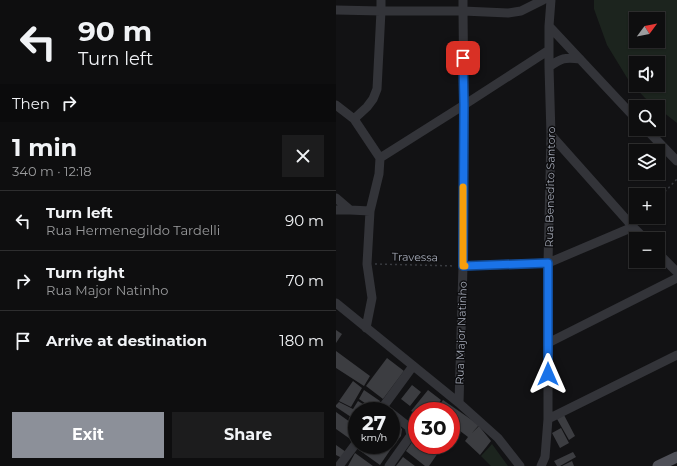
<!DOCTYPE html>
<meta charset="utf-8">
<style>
:root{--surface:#0e0e0f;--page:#1c1c1d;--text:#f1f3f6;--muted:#9b9c9e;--line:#2e2e2f;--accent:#8c9099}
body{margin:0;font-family:Montserrat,sans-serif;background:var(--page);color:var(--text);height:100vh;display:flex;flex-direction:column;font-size:15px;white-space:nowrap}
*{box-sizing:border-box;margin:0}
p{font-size:13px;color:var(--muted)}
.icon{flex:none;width:22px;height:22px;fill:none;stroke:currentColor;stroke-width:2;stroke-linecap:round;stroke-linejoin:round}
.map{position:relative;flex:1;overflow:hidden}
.sheet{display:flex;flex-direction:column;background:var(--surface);width:336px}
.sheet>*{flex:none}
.hud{background:#0e0e0f;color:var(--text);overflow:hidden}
.needle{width:26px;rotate:58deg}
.tools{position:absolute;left:293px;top:12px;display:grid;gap:8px}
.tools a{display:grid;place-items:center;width:36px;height:36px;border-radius:0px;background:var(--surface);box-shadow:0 1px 3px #0004,0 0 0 1px var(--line);font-size:20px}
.speed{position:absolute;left:12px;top:402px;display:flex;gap:8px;font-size:20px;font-weight:700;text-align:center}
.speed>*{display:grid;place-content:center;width:52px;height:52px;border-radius:50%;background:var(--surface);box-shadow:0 1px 3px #0004,0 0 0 1px var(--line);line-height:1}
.speed small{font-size:10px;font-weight:400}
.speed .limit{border:6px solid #d22;background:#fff;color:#111}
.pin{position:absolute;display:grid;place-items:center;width:34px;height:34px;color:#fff;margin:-17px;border-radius:8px;box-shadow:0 2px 6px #0006}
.me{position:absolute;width:44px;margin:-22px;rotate:0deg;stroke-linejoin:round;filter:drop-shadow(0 0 3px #0008)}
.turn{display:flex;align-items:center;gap:14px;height:84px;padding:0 12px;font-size:18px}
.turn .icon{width:52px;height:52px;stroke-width:2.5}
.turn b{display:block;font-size:28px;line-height:34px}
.then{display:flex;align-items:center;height:38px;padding:0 12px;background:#0003;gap:8px;font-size:15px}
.round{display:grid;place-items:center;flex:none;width:42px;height:42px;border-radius:0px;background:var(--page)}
.summary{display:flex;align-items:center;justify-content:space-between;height:68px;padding:0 12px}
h1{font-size:24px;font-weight:700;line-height:30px}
.action{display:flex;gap:8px;margin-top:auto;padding:8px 12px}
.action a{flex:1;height:46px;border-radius:0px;background:var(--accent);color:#fff;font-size:16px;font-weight:700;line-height:46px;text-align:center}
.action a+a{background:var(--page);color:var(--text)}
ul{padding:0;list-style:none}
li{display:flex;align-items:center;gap:12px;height:60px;padding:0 12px;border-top:1px solid var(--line)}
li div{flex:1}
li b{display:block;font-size:15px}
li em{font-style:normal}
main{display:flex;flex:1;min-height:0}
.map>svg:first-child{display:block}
.green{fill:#1c241e;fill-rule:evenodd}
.building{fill:#3c3d41}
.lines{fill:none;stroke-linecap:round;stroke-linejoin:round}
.path{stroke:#393b40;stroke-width:1.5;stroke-dasharray:2 3;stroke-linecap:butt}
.minor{stroke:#333439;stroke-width:9}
.major{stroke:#4f5058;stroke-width:11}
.route-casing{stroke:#114b97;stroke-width:10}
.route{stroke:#1a73e8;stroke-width:7}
.slow{stroke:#f59e0b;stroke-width:7}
.labels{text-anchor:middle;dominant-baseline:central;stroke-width:3;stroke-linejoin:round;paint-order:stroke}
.street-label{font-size:11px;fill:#a3a8b5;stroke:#0d0d0f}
</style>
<main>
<section class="sheet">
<div class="hud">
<div class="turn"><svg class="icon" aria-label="left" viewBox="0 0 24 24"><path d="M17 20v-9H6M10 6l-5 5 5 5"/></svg><div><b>90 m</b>Turn left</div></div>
<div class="then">Then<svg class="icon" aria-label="right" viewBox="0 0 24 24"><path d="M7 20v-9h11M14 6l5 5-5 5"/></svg></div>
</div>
<div class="summary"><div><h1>1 min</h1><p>340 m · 12:18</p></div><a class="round"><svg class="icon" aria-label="close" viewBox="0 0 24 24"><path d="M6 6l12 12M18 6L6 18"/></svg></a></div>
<ul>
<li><svg class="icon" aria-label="left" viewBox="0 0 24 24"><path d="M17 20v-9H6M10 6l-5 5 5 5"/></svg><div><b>Turn left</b><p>Rua Hermenegildo Tardelli</p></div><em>90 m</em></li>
<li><svg class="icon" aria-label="right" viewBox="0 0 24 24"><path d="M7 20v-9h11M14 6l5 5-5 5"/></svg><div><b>Turn right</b><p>Rua Major Natinho</p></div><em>70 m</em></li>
<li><svg class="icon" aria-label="arrive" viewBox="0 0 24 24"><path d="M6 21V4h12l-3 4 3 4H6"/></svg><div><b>Arrive at destination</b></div><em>180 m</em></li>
</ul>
<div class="action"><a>Exit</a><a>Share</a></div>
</section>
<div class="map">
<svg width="341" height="466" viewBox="0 0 341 466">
<rect width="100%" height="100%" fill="#121214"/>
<path class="green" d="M258,0H341V123L322,108V107H321L309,98L293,81L271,45L258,9ZM300,19H322V41H300ZM300,63H322V85H300Z
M156,444L172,466H155L145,456Z"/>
<path class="building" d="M0,330L6,334L0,343Z
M0,351L34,376L28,386L0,368Z
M51,358L68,371L47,399L30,386Z
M17,381L26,388L15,407L3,401Z
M76,385L85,392L74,406L65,399Z
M28,390L44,401L39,410L23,399Z
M92,390L105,400L97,411H81V414L75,411Z
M107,400L143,425L136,433L143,426L155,441L144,455L129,441L132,437L115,424V411H99Z
M22,401L38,411H21V421L0,407V405L3,402L17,409Z
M0,412L21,427V435L17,441L0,429Z
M228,415L239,436L233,440L221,419Z
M62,425L66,429L65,436L58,445L55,442V435Z
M225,428L233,443L224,448L216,433Z
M81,435V445H96L104,450L93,466H89L70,451Z
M0,445L10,452L6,458L0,455Z
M27,445H55L57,446L44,465L23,450Z
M237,452L240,457L224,466H221L218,461Z
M19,453L37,466H12Z
M67,457L79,466H60Z
M236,461L238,466H226Z"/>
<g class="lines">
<path class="path" d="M322,199L341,179
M39,264L119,266"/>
<path class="minor" d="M0,10L45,11H127L172,13L185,11L207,0
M213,26L300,119
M213,67C225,58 229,57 244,59
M0,105L18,119L44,158L43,174L34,211L31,264L36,298L30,328
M18,119L31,107L37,99L41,89L45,11V0
M310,129L341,161
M215,135L297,227L309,239
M44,158L128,105L213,50
M0,198L14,210
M0,210H14L34,211
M322,253L341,272
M127,266L212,263L297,227
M0,303L123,403L162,438L184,466
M212,343L341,278
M123,403L127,266L128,105L127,11V0
M44,411L77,366
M212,419L341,355
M3,466L21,442
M53,466L75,435L73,427L55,413
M205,466L209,457L212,419V263L215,135L213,67V26L215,0"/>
<path class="major" d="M322,466L341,457"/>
</g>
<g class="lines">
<g class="route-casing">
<path id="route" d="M127,58L128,105L127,266L212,263V374"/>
</g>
<use href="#route" class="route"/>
<path class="slow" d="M127,187V266H129"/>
</g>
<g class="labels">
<g class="street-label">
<text transform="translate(214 187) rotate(-89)">Rua Benedito Santoro</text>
<text transform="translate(79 257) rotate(1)">Travessa</text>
<text transform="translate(125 333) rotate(-88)">Rua Major Natinho</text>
</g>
</g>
</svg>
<div class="tools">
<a><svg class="needle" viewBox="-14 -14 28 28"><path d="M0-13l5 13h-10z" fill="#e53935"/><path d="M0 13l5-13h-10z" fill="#9b9c9e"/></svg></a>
<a><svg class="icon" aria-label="sound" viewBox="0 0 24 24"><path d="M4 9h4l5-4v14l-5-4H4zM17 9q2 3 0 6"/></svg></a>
<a><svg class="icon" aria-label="search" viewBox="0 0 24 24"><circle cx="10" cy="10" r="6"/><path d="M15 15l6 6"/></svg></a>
<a><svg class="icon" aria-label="layers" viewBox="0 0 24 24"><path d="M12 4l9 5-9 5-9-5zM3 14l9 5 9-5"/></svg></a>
<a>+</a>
<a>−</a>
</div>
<div class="speed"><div>27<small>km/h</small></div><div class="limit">30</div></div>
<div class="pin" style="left:127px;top:58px;background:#d93025"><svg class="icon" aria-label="arrive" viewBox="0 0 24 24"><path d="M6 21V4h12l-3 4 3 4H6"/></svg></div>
<svg class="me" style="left:212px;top:374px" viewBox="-20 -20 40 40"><path d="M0-17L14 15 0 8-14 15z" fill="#1a73e8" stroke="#fff" stroke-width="4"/></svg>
</div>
</main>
